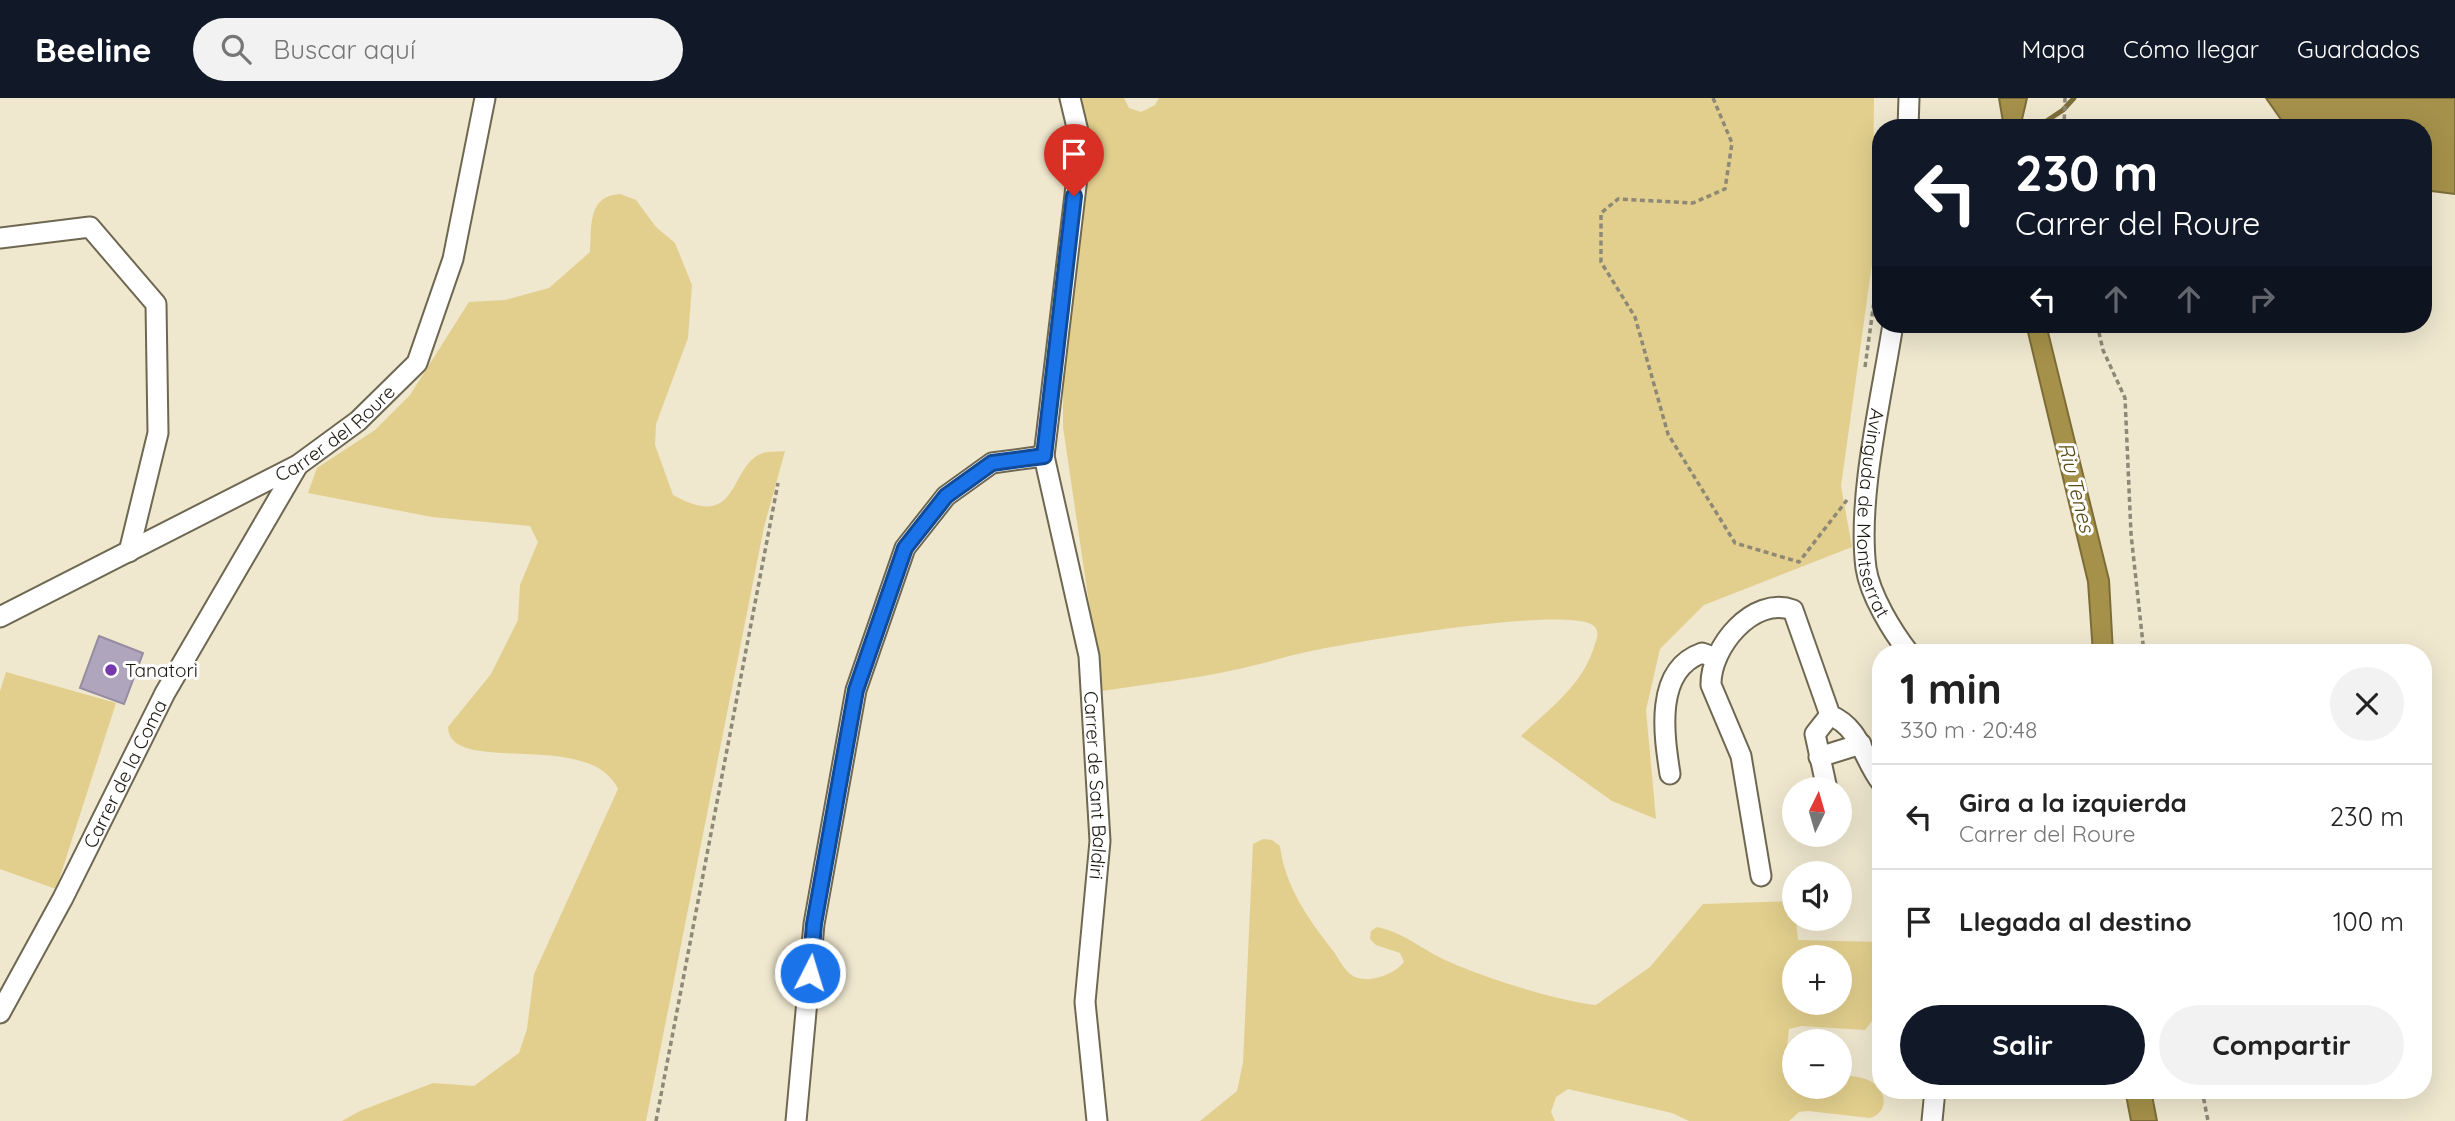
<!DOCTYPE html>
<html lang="es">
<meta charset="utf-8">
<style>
:root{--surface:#fff;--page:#f2f2f2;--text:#222;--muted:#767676;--line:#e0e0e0;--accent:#111827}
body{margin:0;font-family:Quicksand,sans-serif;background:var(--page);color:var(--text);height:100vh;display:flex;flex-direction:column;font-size:26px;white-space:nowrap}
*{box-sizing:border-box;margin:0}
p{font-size:23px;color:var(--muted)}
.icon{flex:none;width:38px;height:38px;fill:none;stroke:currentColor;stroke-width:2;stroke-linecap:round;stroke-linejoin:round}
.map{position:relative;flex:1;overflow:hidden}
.sheet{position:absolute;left:1872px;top:546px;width:560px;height:455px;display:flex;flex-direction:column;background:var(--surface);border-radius:28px;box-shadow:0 7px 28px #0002}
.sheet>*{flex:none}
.guide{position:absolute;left:1872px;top:21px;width:560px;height:214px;border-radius:28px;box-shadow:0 7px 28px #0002;background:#111827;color:#fff;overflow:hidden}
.needle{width:46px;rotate:5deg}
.buttons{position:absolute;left:1782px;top:679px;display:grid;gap:14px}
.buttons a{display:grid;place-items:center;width:70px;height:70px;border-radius:50%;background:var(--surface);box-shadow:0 7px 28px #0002;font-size:35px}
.pin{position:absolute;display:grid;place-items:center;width:60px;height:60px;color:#fff;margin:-72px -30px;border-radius:50% 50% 50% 0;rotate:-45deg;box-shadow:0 0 7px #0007}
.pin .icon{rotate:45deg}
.me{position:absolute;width:77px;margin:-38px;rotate:5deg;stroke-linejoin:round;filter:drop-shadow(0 0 5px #0008)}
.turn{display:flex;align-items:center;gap:24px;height:147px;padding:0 28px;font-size:32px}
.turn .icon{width:91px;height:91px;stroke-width:2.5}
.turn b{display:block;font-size:49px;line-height:60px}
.lanes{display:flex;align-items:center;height:66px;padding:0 28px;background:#0003;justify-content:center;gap:35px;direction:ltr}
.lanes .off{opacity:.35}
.round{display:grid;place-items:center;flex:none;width:74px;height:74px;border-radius:37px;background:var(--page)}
.overview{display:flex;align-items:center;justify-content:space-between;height:119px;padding:0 28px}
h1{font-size:42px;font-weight:700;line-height:52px}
.button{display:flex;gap:14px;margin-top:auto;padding:14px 28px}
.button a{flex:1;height:80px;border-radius:42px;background:var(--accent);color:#fff;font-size:28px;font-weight:700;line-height:80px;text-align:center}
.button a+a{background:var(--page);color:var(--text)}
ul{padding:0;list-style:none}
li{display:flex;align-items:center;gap:21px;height:105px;padding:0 28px;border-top:2px solid var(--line)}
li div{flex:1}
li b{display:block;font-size:26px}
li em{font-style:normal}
header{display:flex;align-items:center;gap:42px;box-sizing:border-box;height:98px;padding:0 35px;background:var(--accent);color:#fff}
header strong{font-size:33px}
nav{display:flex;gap:38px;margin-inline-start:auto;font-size:24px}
.search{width:490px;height:63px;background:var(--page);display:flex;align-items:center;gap:18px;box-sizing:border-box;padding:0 24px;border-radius:38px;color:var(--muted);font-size:26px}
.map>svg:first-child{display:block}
.green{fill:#e2cf8d;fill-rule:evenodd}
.water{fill:#a5914a;stroke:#7c6d38;stroke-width:2}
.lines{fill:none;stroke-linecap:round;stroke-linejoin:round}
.stream{stroke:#7c6d38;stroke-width:5}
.building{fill:#afa5bc;stroke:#958ca2;stroke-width:2}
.minor-casing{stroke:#6e6751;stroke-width:23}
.path{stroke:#8e8876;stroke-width:3.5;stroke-dasharray:5 3.5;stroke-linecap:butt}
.minor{stroke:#fff;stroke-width:19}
.route-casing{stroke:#114b97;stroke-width:18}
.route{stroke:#1a73e8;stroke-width:12}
.poi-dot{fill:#7638ad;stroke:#fff;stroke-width:2.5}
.labels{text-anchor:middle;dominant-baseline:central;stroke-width:6;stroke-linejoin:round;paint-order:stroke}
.street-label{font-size:19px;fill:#1b180f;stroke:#fff}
.poi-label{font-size:19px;fill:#1b180f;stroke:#fff;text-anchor:start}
.water-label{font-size:21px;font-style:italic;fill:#5b4c15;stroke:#fff}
</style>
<header>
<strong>Beeline</strong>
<div class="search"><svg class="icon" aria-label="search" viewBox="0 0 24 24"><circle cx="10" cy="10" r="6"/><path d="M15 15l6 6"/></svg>Buscar aquí</div>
<nav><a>Mapa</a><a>Cómo llegar</a><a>Guardados</a></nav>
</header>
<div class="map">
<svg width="2455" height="1023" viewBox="0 0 2455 1023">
<rect width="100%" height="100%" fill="#efe7ce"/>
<path class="green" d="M1080,0H1124L1129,10L1141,14L1155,7L1159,0H1874L1872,166L1841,388L1852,449L1704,507L1660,551L1646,612L1656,721L1612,703L1521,638C1549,611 1582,588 1594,549C1596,542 1600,536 1595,529C1576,505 1348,545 1311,553C1287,558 1263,566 1239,571C1194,581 1147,586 1102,593L1063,329V261L1092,44Z
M620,96L636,102L656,129L675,145L692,187L688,240L656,326L655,347L673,397C741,435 728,367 763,355C769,353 778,354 785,353L764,429L646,1023H342L360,1013L433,985L474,988L519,955L527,931L534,876L618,691C590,630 449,679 448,629L491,576L518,522L520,487L538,444L530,428L432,419L308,395L317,370L375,332L410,297L469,204L505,202L549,190L590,154C592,128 587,98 620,96Z
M6,574L116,605L56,791L0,771V593Z
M1263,741L1272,742L1280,748C1285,789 1309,822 1334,854C1338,860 1344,871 1350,876C1365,888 1394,877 1404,864L1400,855L1376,847L1370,841L1371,833L1377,829C1401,834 1415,846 1435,857C1471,876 1556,903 1596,907L1650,869L1703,806L1794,803L1798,842L1881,844C1881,875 1887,908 1865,932L1801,928L1789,931L1786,958L1794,968V989H1839V977C1848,978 1860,978 1868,982C1886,990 1891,1013 1870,1020L1808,1013L1799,1014L1789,1023H1689L1672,1015L1568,991L1556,999L1551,1014L1555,1023H1200L1237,993L1243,965L1253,746ZM1794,859H1839V905H1794Z"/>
<path class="water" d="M1999,0H2027L2020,30H2004Z
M2266,0H2455V96L2424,92V30H2287Z
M2026,226H2046L2109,482L2113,555H2093L2088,484Z
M2125,992H2151L2157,1023H2131Z"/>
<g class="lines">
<path class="stream" d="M2036,30L2063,12L2074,0"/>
</g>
<path class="building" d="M99,538L143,555L124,606L80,590Z"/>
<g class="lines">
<g class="minor-casing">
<g id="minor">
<path id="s1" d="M1070,0L1081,46L1044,358L1089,558L1100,743L1085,904L1097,1023"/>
<path d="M1908,30L1909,0"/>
<path d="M0,140L90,129L156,206L158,335L129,454"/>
<path id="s2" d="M1893,226C1882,298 1857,399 1866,470C1870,497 1892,533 1909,555"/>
<path id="s3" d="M0,519L298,367L358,323L417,265L453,161L485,0"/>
<path d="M1819,659L1861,646"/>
<path d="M1670,676C1664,637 1654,572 1702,555L1716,560"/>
<path d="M1827,691L1815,636L1830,617"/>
<path d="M1761,778L1741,658L1711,587C1710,550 1753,497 1793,512L1830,617C1861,630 1863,661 1881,684"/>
<path id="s4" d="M0,915L63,800L165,595L298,367"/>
<path d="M796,1023L814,826L856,592L905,450L946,398L992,365L1044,358"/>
<path d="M1932,1023L1935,992"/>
</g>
</g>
<path class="path" d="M1713,0L1732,45L1725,91L1693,105L1618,101L1601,115V164L1635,219L1668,336L1735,445L1799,464L1847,402
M2064,30L2065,0
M2097,226L2103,252L2125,300L2131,436L2144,555
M1865,269L1881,153
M2202,992L2208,1023
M656,1023L778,385"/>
<use href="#minor" class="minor"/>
</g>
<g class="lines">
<g class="route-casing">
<path id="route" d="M810,875L814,826L856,592L905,450L946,398L992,365L1044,358L1074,98"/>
</g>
<use href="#route" class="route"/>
</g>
<circle class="poi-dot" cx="111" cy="572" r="7"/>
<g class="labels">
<g class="street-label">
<text stroke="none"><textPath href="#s3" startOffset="383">Carrer del Roure</textPath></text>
<text stroke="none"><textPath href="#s2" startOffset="192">Avinguda de Montserrat</textPath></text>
<text stroke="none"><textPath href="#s4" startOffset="270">Carrer de la Coma</textPath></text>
<text stroke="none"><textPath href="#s1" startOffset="696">Carrer de Sant Baldiri</textPath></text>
</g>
<g class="poi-label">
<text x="125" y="572">Tanatori</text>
</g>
<g class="water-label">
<text transform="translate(2077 389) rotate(76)">Riu Tenes</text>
</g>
</g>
</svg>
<div class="buttons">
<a><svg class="needle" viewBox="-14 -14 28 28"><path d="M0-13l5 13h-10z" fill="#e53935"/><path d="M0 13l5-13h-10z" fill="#767676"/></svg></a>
<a><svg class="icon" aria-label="sound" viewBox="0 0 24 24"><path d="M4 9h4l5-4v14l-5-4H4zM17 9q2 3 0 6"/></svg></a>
<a>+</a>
<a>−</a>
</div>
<div class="pin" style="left:1074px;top:98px;background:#d93025"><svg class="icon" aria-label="arrive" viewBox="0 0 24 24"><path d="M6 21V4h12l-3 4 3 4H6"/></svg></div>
<svg class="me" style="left:810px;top:875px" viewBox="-20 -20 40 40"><circle r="17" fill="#1a73e8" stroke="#fff" stroke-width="3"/><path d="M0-11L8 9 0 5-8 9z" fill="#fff"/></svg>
<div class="guide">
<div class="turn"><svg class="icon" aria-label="left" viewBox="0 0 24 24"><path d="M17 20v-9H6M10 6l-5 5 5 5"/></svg><div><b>230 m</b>Carrer del Roure</div></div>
<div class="lanes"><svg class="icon" aria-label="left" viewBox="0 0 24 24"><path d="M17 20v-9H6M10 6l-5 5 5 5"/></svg><svg class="icon off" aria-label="ahead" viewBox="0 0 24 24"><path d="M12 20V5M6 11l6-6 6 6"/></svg><svg class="icon off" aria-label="ahead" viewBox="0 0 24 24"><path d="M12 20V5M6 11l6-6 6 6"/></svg><svg class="icon off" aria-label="right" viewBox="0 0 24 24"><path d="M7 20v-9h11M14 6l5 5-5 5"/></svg></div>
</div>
<section class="sheet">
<div class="overview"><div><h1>1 min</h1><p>330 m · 20:48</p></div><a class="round"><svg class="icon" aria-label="close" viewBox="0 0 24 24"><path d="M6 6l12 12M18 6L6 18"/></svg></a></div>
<ul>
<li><svg class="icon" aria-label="left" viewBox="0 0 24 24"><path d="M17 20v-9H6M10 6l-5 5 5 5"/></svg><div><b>Gira a la izquierda</b><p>Carrer del Roure</p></div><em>230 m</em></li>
<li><svg class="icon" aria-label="arrive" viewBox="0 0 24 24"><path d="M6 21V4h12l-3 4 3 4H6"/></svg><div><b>Llegada al destino</b></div><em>100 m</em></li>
</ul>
<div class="button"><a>Salir</a><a>Compartir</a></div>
</section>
</div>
